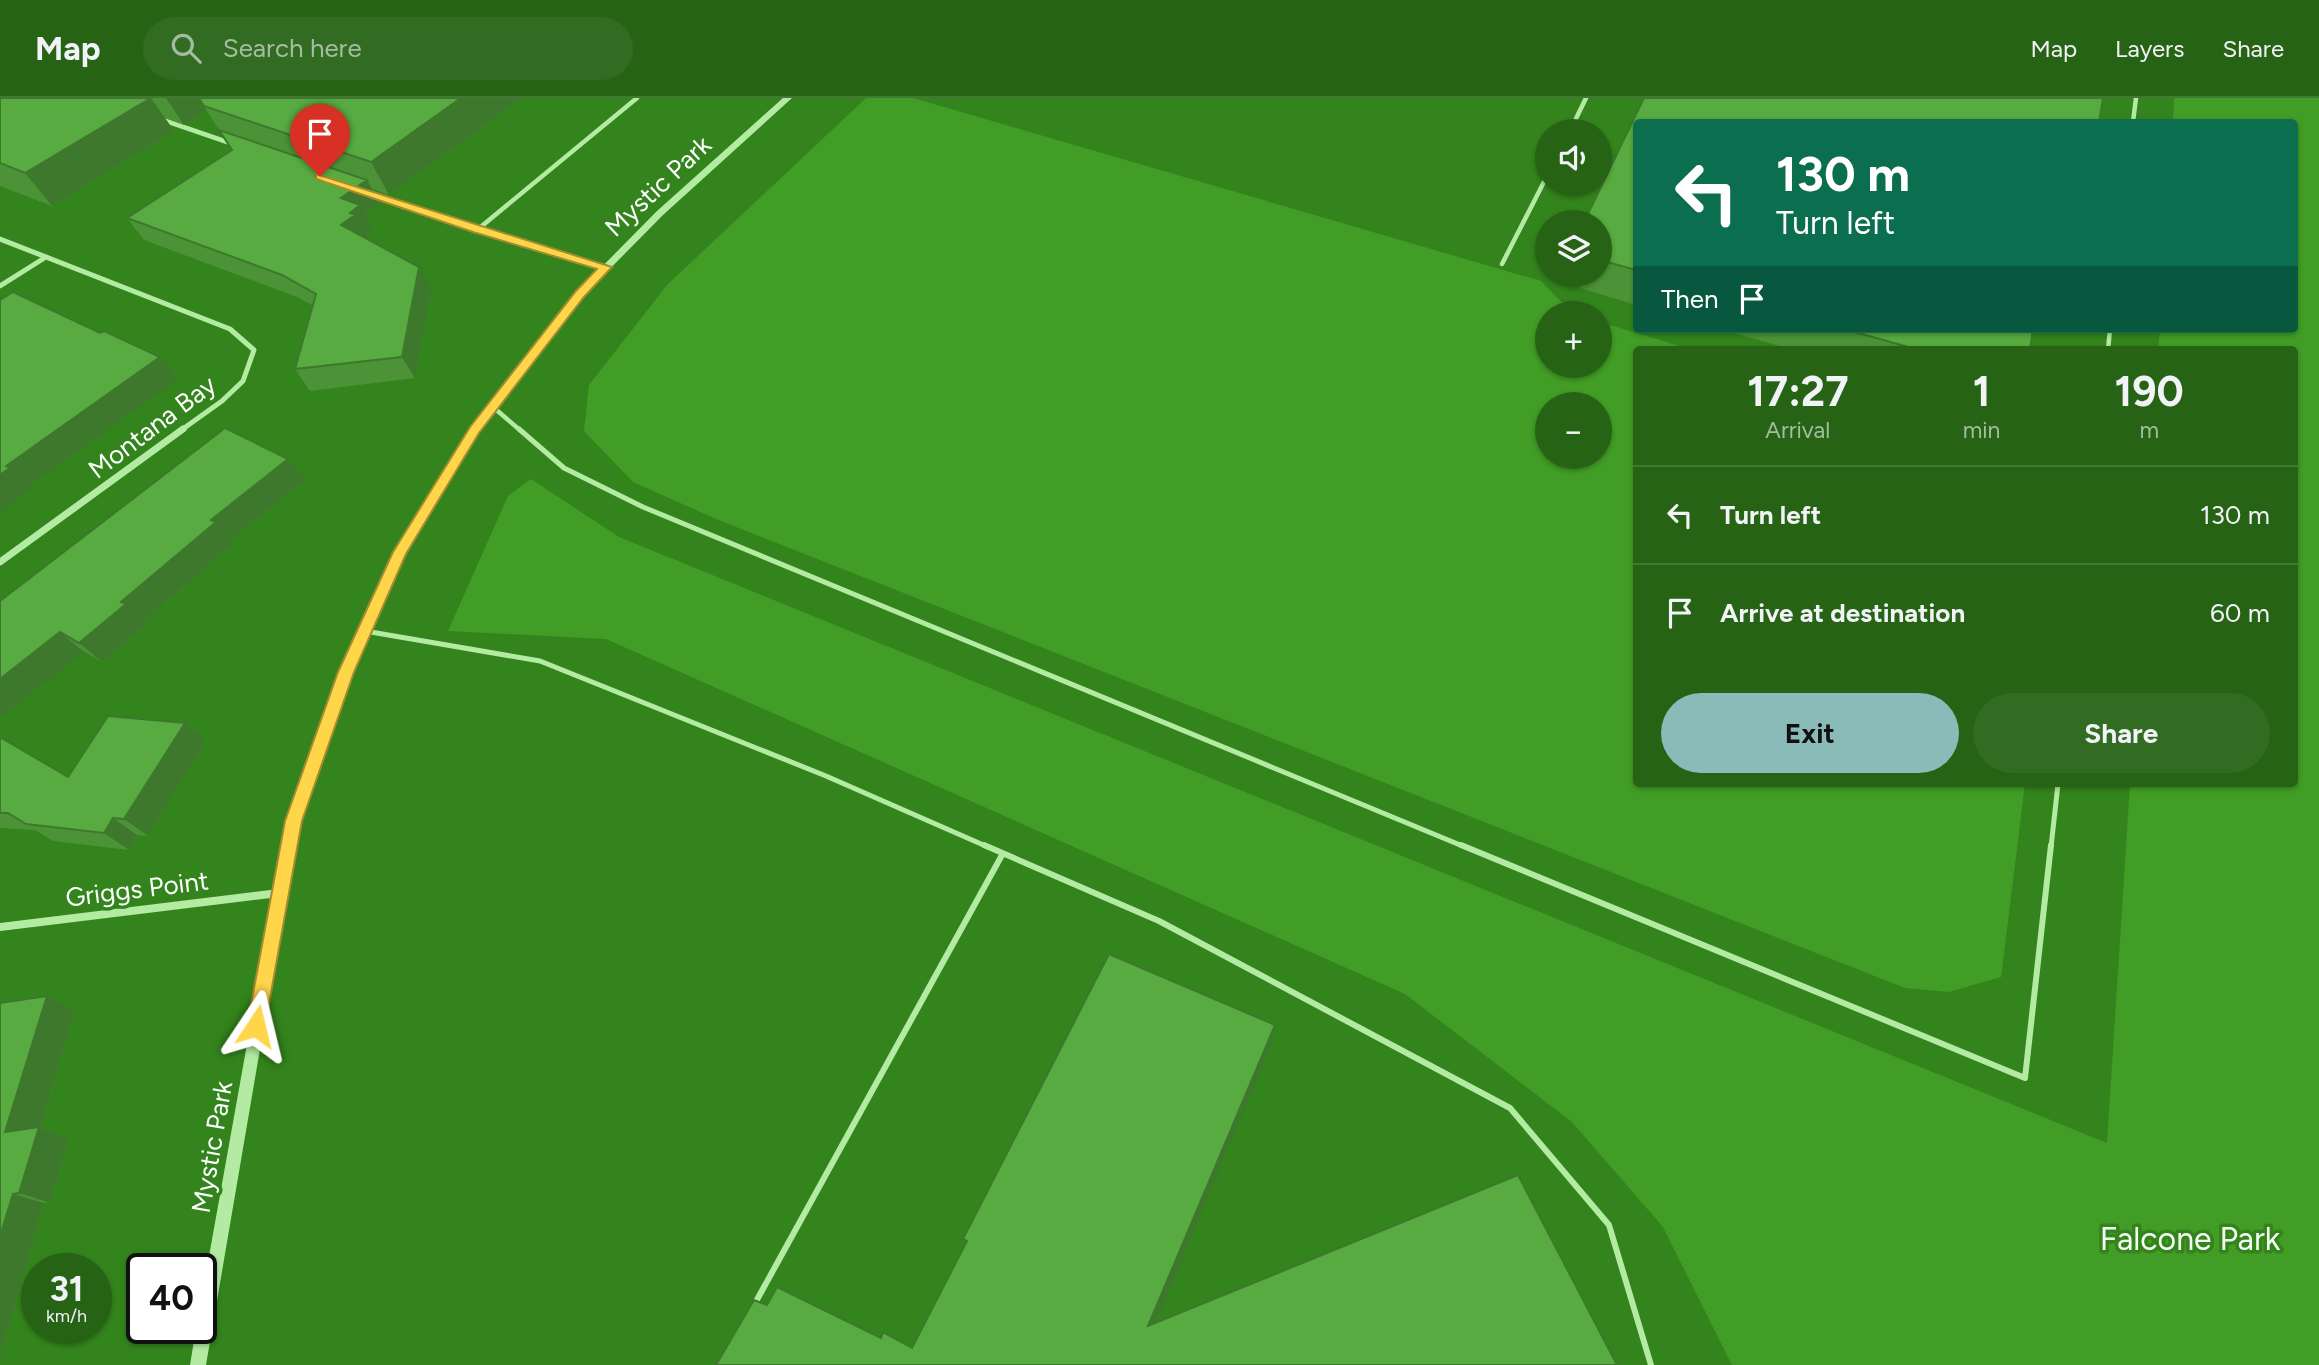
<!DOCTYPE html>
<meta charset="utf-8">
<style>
:root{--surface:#266315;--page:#326c22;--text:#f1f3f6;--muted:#a4bca0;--line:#427734;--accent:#8bbbb9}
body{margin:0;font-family:Figtree,sans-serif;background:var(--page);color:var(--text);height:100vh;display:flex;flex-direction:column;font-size:26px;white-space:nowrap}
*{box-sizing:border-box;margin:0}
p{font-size:23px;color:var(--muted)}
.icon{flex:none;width:38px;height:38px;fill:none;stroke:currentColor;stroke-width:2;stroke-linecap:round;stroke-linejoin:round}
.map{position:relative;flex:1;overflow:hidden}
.side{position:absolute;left:1633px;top:248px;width:665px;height:441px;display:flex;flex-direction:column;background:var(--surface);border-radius:7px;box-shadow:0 2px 5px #0004}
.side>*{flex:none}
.top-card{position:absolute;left:1633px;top:21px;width:665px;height:214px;border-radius:7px;box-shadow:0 2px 5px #0004;background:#0b6e4f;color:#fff;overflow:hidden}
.controls{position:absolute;left:1535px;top:21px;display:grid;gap:14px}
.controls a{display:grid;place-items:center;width:77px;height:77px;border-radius:50%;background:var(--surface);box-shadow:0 2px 5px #0004;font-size:35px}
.speed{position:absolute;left:21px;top:1155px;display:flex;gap:14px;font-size:35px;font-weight:700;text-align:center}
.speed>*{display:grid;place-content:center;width:91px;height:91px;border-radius:50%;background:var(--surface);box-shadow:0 2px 5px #0004;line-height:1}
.speed small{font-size:18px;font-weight:400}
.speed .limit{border:4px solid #111;border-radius:10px;background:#fff;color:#111}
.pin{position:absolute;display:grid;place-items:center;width:60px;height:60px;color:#fff;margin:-72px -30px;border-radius:50% 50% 50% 0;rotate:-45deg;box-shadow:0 0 7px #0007}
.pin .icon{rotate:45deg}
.me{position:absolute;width:77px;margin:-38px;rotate:10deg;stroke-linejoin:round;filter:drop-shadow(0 0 5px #0008)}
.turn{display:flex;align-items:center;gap:24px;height:147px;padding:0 28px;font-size:32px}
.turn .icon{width:91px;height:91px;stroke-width:2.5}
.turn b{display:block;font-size:49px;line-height:60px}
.then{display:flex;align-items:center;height:66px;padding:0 28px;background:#0003;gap:14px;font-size:26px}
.eta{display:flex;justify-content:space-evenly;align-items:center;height:119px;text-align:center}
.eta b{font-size:42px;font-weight:700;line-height:49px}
.primary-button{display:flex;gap:14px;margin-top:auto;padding:14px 28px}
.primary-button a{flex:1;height:80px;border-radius:42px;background:var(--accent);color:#111;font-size:28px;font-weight:700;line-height:80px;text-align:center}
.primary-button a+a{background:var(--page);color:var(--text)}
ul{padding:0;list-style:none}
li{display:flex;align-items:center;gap:21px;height:98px;padding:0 28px;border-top:2px solid var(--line)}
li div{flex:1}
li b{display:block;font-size:26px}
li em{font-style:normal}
header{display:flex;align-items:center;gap:42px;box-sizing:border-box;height:98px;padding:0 35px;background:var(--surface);border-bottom:2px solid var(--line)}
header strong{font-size:33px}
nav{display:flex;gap:38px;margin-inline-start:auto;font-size:24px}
.search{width:490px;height:63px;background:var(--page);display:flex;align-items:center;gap:18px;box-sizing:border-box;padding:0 24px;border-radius:38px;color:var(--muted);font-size:26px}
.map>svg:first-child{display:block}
.green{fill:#419d25;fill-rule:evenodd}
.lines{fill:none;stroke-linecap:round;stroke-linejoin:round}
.service-far2{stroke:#b3eba3;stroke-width:4.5}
.service-far1{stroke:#b3eba3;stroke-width:5}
.service{stroke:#b3eba3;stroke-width:6}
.minor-far2{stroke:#b3eba3;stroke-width:5}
.minor-far1{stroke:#b3eba3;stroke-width:7}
.minor{stroke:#b3eba3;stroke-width:8}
.tertiary{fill:#b3eba3;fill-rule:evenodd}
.wall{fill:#4c9337}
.shaded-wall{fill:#3e782d}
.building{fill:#58ab40;stroke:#3e782d;stroke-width:2}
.route{fill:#ffd54a;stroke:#a68a30;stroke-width:2}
.labels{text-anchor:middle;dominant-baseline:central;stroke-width:7;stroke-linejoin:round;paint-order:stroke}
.street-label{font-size:26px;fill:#fff;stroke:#33841c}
.near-park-label{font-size:32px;fill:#f4fdf1;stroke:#33841c}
</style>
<header>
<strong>Map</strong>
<div class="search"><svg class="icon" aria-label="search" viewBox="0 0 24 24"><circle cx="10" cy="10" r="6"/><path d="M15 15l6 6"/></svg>Search here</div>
<nav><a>Map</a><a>Layers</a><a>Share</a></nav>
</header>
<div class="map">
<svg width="2319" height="1267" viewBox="0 0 2319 1267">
<rect width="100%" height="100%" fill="#33841c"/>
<path class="green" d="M866,0H913L1541,183L1572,215H1547V268H1600V224L1693,252H1636V686H2025L2001,879L1949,894L1905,890L716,421L633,384L584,333L589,287L667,187ZM1547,306H1600V359H1547Z
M2174,0H2319V1267H1732L1663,1129L1572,1024L1405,896L606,541L448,533L508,398L531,381L619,439L2107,1045L2130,686H2294V252H2158L2160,231H2294V24H2173Z"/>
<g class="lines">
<path class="service-far2" d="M163,22L233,46
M2133,24L2136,0
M1570,33L1586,0
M371,97L477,132
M1502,166L1547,78
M606,169L477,132L637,0
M2108,252L2110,231
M493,309L521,333"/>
<path class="service-far1" d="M519,331L564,370L643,409L1465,749
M365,533L540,563L826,678L988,749
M2051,749L2058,686"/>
<path class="service" d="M984,747L1159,823L1510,1010L1609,1127L1651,1267
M1461,747L2025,980L2051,747
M753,1209L1002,757"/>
<path class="minor-far2" d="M0,141L230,231L254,252L243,283L222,303L180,333
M0,188L46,159"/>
<path class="minor-far1" d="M0,464L183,331"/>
<path class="minor" d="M0,829L279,795"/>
<path class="tertiary" d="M783,0H792L663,117L583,198L479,335L405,456L352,574L299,723L206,1267H190L196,1230H201V1203L287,723L340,574L394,455L471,329L577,194L657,113Z"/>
</g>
<path class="wall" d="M0,0H522L389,97L373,91L380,104L365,115L373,129L366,135L368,139L366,140L432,191L415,280L310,293L295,271L312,207L297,199L144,142L127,120L232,52L207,13L184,27L165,20L174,33L52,108L0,88Z
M1636,24V207L1580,190L1585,177H1600V124Z
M1721,231H2033L2030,252H1793Z
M305,382L231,441L234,445L144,523L147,526L102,564L0,503Z
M0,639L68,679L206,644L148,738L137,737L129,752L53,743L35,732L0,730Z
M0,905L75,912L40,1030L69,1041L50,1105H44L0,1259Z"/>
<path class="shaded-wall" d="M151,0L174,33L52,108L25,75Z
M166,0H199L207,13L184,27Z
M461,0H522L389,97L371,64Z
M367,82L380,104L365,115L373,129L366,135L368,139L355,149L341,127V100Z
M419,169L432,191L415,280L402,259Z
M160,259L178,281L29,388L32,391L0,414V377L6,368Z
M288,361L305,382L231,441L234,445L144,523L147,526L102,564L79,545L121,504L211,422Z
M60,534L84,554L0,620V581Z
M185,625L206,644L148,738L124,721Z
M113,720L137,737L129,752L104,735Z
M47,898L75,912L40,1030L69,1041L50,1105L19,1095L5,1034Z
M1275,927L1270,950L1149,1240L1148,1228Z
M13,1096L44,1105L0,1259V1138Z"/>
<path class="building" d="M0,0H151L25,75L0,65Z
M199,0H461L371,64L204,8Z
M1644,0H2103L2099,24H1636V172L1600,162V124H1584Z
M219,32L367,82L341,100L360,107L350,115L355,117L341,127L419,169L402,259L295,271L316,196L282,177L127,120L232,52Z
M13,194L100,235L104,233L160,259L6,368L10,370L0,377V202Z
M1844,231H2033L2030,252H1919Z
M225,330L288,361L211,422L216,424L121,504L126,506L79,545L60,534L0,581V503Z
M108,618L185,625L124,721L113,720L104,735L26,726L8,715H0V639L68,679Z
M1109,856L1275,927L1148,1228L1518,1077L1617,1267H716L754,1202L767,1207L777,1189L881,1240L883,1234L912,1250L967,1143L963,1141Z
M47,898L5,1034L39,1029L19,1095L13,1096L0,1138V905Z"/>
<path class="route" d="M316,76L612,169L584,199L479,335L406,456L354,574L302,723L265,928L262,934L256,937L249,934L247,928L285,723L338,574L393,454L470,329L576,193L597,171L473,134L316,81Z"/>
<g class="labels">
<g class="street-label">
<text transform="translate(658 88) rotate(-43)">Mystic Park</text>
<text transform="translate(152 329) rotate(-37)">Montana Bay</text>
<text transform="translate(137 791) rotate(-7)">Griggs Point</text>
<text transform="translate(212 1049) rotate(-80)">Mystic Park</text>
</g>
<g class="near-park-label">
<text x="2190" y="1141">Falcone Park</text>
</g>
</g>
</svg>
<div class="controls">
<a><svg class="icon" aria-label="sound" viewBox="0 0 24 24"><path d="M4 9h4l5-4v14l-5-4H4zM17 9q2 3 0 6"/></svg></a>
<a><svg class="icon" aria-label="layers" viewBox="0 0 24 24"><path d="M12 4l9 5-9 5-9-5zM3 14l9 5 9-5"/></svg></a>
<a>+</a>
<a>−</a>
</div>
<div class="speed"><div>31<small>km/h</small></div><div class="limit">40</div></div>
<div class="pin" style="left:320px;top:78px;background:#d93025"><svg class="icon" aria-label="arrive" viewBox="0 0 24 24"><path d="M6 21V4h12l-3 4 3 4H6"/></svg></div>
<svg class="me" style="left:256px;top:928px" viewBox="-20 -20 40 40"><path d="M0-17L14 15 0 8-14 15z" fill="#ffd54a" stroke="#fff" stroke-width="4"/></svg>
<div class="top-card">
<div class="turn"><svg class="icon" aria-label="left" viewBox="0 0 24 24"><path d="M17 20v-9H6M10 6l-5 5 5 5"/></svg><div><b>130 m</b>Turn left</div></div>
<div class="then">Then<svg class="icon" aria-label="arrive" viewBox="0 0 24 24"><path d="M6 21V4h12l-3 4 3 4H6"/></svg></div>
</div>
<section class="side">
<div class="eta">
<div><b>17:27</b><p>Arrival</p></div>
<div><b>1</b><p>min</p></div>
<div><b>190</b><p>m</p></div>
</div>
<ul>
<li><svg class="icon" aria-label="left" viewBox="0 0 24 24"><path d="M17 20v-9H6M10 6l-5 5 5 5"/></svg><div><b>Turn left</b></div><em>130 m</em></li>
<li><svg class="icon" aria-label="arrive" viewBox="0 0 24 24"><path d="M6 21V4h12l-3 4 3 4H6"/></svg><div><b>Arrive at destination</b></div><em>60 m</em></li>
</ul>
<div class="primary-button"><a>Exit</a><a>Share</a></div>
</section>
</div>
